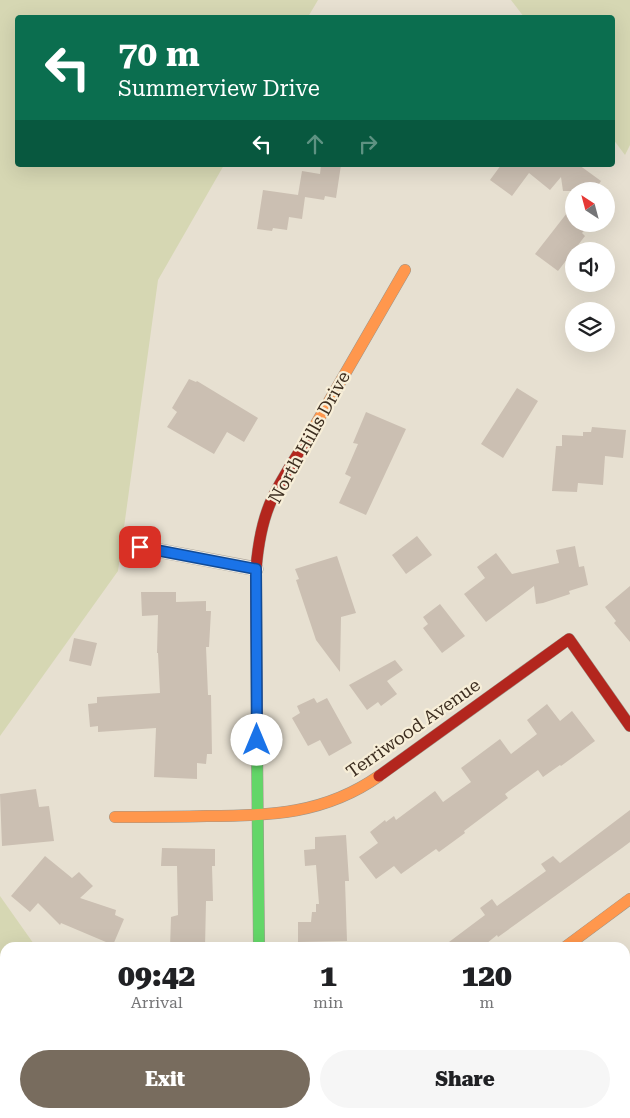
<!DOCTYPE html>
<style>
:root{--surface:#fff;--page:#f6f6f6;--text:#202124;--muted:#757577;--accent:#786c5e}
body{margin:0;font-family:"Roboto Serif",serif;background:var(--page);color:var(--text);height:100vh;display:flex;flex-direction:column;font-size:19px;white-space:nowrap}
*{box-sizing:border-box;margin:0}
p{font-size:16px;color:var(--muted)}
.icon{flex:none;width:28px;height:28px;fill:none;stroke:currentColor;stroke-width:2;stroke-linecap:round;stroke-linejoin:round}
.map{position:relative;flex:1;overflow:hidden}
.panel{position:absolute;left:0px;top:942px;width:630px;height:176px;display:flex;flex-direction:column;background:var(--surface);border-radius:15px 15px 0 0;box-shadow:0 5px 20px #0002}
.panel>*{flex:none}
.guide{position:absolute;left:15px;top:15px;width:600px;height:152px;border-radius:5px;box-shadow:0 5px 20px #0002;background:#0b6e4f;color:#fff;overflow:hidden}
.needle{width:32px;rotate:324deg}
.controls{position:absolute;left:565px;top:182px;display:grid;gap:10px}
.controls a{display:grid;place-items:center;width:50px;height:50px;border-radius:50%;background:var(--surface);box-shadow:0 5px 20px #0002;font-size:25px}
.pin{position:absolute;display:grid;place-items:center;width:42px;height:42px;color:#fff;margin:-21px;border-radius:10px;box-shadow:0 2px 8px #0006}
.me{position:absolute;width:55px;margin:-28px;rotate:0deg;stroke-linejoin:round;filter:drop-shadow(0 0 4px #0008)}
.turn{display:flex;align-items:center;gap:18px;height:105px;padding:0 20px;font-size:22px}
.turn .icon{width:65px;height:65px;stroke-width:2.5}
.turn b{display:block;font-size:35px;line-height:42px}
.lanes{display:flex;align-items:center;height:48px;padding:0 20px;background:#0003;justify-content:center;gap:25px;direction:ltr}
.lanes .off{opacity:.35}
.eta{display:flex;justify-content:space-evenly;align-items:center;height:85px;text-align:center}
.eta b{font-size:30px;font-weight:800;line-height:35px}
.primary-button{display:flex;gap:10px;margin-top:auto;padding:10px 20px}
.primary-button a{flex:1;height:58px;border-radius:30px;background:var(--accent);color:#fff;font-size:20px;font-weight:800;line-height:58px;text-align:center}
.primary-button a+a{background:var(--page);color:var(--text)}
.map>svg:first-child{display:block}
.green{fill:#d6d7b3}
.building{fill:#cbbfb2}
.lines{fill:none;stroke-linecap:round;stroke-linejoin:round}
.street-casing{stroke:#ada599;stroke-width:15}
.fast-casing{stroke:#9c958a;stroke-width:12}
.slow-casing{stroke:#9c958a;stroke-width:12}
.jam-casing{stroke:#9c958a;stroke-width:12}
.street{stroke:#efebe3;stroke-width:14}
.fast{stroke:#63d668;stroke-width:11}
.slow{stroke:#ff974d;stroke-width:11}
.jam{stroke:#b3261e;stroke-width:11}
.route-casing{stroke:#114b97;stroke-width:12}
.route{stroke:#1a73e8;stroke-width:9}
.labels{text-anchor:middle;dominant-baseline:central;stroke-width:4.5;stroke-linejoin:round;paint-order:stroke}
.street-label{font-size:18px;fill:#3d2e20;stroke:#f7eed8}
</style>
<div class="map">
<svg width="630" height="1118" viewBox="0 0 630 1118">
<rect width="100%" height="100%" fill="#e7e0d1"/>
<path class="green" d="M0,0H318L308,17L18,18V165H224L158,280L118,571L0,736Z
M511,0H630V145L625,155L613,139L612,18L524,17Z
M0,896L36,947L5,948V1114H153L156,1118H0Z"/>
<path class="building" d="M321,165H341L336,198L325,196L324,200L305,197L302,219L289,217L287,230L273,228L272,231L257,229L263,190L298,195L302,171L320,174Z
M501,165H579L601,181L594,191H563L561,177L550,190L529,173L512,196L490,180Z
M574,204V224H589L582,233L585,236L558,271L535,254Z
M189,379L196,382L197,381L258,418L244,442L227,432L214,454L167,427L177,412L172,408Z
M517,388L538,401L503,458L481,444Z
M366,412L406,429L366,515L339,503L351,477L345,474L358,444L353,443Z
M592,427L626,430L623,458L605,456L603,485L578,483L577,492L552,491L556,446H562V435L583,436V432H591Z
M417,536L432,555L406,574L392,555Z
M575,546L579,567L584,566L588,585L569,591L570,594L543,603L536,604L534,586L486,622L464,594L485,578L477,567L496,553L512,574L559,563L556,550Z
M337,556L356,613L341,617L340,672L316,640L296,580L299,579L295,569Z
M630,586V642L614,623L616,621L605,607Z
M141,592H176V602L206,601V611H211L209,647H206L208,695H211L212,754H207L206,764L197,763V779L154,777L156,728L98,732V726L90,727L88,704L97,703V697L160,693L158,653H157L158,615L142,616Z
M440,604L465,636L442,653L423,628L428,624L423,617Z
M74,638L97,643L91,666L69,661Z
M395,660L403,670L387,681L397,694L381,706L378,702L367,710L349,685Z
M314,698L317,703L327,698L352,743L329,756L320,740L308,746L292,718L300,713L297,706Z
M547,704L560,721L572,711L595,741L561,766L560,765L543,777L538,770L505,794L508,798L464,831L465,833L439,852L436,849L401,874L394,866L376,879L359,857L378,843L370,832L385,820L386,822L394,816L396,820L435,791L443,802L471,782L461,768L500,739L511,754L537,734L527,720Z
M36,789L39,807L49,806L54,841L2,846L0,794Z
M630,810V842L622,848L498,937L497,935L481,948H441L485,915L480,908L492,899L497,906L546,871L541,864L553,856L560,863Z
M346,835L349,881H345L347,941L298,942V922H311L312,912H316V904H319L316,865L305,866L304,850L315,849V837Z
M162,848L215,849V866H212L213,901H206L205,948H170L171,917L178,915L177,866H161Z
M45,856L72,878L79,872L93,886L80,898L116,910L115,915L124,919L113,945L61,923L60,925L38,903L30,912L11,896Z"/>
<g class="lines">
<g class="street-casing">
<path id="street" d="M140,547L256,569
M313,1114L316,1118
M329,1118L335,1114"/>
</g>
<g class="fast-casing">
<path id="fast" d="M257,746L259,948"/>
</g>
<g class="slow-casing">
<path id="slow" d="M309,436L405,270
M115,817C146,817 176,817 207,816C270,816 325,814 379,776
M564,948L630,899"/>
</g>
<g class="jam-casing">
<path id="jam" d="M257,746L256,569C258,545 262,519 273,497C283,476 297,456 309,436
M379,776L569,639L630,726"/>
</g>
<use href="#street" class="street"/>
<use href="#fast" class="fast"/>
<use href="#slow" class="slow"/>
<use href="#jam" class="jam"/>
</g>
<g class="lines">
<g class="route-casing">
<path id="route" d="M140,547L256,569L257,740"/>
</g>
<use href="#route" class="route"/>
</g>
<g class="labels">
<g class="street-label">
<text transform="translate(309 437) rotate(-61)">North Hills Drive</text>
<text transform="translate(413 728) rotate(-35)">Terriwood Avenue</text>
</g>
</g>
</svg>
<div class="controls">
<a><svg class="needle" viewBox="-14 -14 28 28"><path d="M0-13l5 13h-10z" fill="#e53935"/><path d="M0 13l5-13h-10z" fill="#757577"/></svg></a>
<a><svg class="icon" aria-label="sound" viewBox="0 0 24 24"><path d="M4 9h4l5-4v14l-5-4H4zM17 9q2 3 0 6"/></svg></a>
<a><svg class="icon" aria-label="layers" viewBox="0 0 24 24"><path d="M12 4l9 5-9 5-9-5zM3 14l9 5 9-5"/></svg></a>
</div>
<div class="pin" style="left:140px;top:547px;background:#d93025"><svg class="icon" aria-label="arrive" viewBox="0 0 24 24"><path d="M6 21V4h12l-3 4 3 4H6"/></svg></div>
<svg class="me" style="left:257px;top:740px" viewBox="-20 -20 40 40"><circle r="19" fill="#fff"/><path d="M0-13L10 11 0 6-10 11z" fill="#1a73e8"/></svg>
<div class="guide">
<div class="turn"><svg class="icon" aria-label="left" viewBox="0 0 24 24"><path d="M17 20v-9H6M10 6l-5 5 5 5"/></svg><div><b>70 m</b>Summerview Drive</div></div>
<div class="lanes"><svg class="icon" aria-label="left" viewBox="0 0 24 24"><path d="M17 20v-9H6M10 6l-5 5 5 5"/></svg><svg class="icon off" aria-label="ahead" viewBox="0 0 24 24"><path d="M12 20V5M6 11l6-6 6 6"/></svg><svg class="icon off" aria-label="right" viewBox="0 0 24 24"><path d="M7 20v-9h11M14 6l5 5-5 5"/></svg></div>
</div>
<section class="panel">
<div class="eta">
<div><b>09:42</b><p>Arrival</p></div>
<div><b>1</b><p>min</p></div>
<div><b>120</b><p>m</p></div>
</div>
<div class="primary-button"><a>Exit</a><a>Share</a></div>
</section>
</div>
